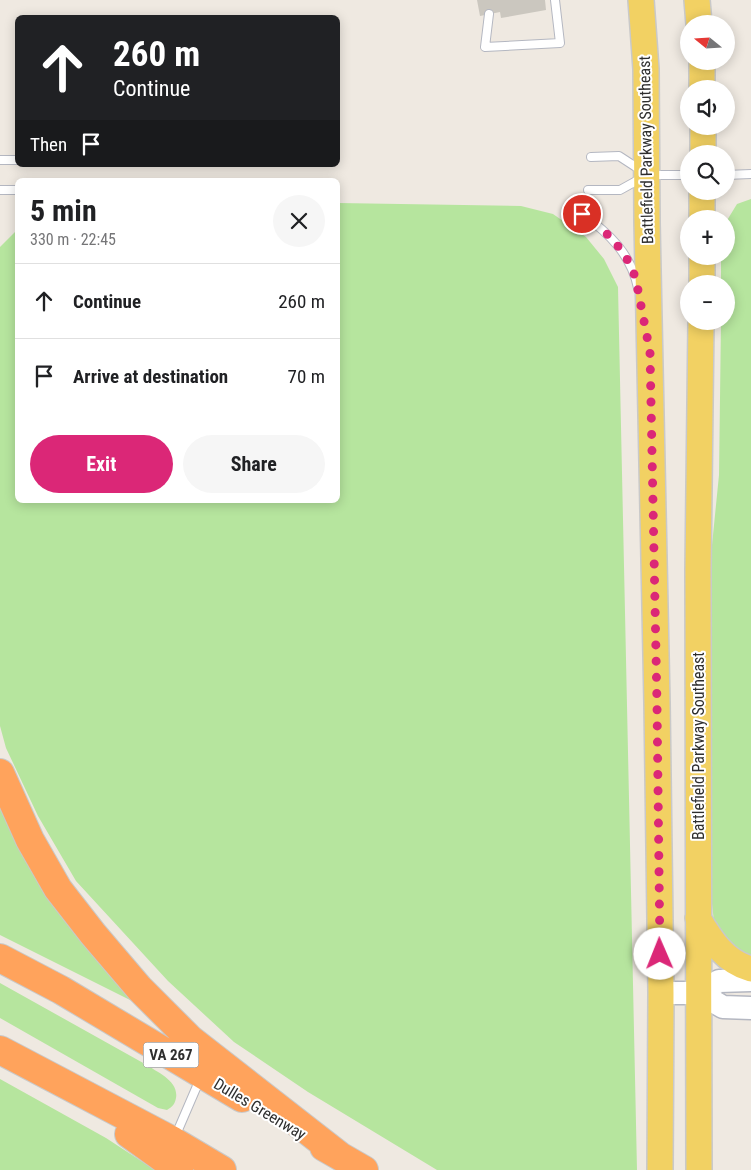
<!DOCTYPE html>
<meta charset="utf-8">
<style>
:root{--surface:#fff;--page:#f6f6f6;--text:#202124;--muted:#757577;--line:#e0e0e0;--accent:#db2777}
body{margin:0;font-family:"Roboto Condensed",sans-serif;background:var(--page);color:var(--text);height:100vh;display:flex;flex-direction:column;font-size:19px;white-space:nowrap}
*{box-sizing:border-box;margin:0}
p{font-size:16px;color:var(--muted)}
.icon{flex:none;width:28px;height:28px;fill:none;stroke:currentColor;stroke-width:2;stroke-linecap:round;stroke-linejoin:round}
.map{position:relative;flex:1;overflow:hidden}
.sheet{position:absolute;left:15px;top:178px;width:325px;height:325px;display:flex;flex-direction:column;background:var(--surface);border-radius:8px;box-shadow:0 2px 12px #0003}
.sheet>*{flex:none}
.top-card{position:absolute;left:15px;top:15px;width:325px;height:152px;border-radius:8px;box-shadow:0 2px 12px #0003;background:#202124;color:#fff;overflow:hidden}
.needle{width:32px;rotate:288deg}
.tools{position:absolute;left:680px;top:15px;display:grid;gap:10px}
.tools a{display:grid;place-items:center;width:55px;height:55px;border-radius:50%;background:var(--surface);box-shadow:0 2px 12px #0003;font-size:25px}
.pin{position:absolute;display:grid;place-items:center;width:42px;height:42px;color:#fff;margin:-21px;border:2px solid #fff;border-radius:50%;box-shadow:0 1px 5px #0007}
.me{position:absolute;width:55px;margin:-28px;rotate:359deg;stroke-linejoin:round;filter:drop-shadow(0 0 4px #0008)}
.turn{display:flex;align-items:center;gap:18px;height:105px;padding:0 15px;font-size:22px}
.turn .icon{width:65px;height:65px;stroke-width:2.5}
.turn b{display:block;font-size:35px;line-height:42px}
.then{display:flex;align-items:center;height:48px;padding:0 15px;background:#0003;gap:10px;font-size:19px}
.round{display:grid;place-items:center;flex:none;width:52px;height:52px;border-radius:26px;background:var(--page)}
.overview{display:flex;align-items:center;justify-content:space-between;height:85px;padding:0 15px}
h1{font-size:30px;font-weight:700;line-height:38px}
.action{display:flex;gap:10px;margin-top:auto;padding:10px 15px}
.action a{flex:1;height:58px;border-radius:30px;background:var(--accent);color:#fff;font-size:20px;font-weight:700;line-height:58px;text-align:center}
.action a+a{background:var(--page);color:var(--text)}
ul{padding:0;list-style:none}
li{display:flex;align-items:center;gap:15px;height:75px;padding:0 15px;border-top:1px solid var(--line)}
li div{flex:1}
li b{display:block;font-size:19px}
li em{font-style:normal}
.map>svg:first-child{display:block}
.green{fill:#b6e59e}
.building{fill:#cbc7bf}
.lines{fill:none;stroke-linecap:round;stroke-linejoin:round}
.lane-casing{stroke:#b4b7c1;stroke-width:10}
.secondary-casing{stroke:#b4b7c1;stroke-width:25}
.primary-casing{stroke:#c9c9c9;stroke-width:28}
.highway-casing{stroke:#c9c9c9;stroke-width:30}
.lane{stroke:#fff;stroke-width:8}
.secondary{stroke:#fff;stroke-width:22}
.primary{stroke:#f2d163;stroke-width:25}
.highway{stroke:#ffa35c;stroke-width:28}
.route{stroke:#db2777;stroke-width:9;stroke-dasharray:0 16.2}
.labels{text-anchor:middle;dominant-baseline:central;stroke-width:4;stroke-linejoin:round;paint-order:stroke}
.shield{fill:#fff;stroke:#6d6d6d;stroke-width:1}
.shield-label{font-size:15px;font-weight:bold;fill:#2e2e2e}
.street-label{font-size:16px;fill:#2e2e2e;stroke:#fff}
</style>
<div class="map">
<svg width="751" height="1170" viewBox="0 0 751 1170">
<rect width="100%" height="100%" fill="#efe9e1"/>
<path class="green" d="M751,199V956L736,950L722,936L714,922L708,867V585L719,475L721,321H726V284H721V256H726V222L737,204Z
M338,203L521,206L553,214L586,237L604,259L618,287L637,1170H437L308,1092L234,1042L168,981L76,881L38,816L6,748L0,726V247L17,230L18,500H338Z
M0,809L62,910L132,1001L0,935Z
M0,983L145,1064C157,1072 179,1081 176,1098C175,1104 172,1107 167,1110L158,1108L0,1018Z
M0,1079L106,1138L155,1170H0Z"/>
<path class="building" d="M477,0H545L546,10L501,18L500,12L480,16Z"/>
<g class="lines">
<g class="lane-casing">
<path id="lane" d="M489,14L485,47L560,43L555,0
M591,157L619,156L642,171
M0,160H18
M726,175L751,174
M0,190H18
M588,190H620L647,175H689
M582,214C609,233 631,254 638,288
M175,1137L200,1079"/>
</g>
<g class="secondary-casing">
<path id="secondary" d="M661,993H699L723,1007L751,1008
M699,993L719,981L751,980"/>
</g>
<g class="primary-casing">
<path id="primary" d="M641,0L646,69L647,222L657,703L661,993L660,1170
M697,0L699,24
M702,61V89
M703,126V154
M702,219V191
M702,284V256
M698,918C711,940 725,962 751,969
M699,1170L698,571L701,321"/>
</g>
<g class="highway-casing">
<path id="highway" d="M0,773L30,840L58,889L93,934L139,988L190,1039L340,1156
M0,958L61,990L242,1098
M0,1050L173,1141L222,1170
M129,1134L179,1170
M324,1147L364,1170"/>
</g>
<use href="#lane" class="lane"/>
<use href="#secondary" class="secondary"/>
<use href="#primary" class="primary"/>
<use href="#highway" class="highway"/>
</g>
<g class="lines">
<path class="route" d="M582,214L613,239L631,265L636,280L650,352L657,704L660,954"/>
</g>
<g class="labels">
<rect class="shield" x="143.5" y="1042.5" width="55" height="25" rx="4"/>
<g class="shield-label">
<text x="171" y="1055">VA 267</text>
</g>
<g class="street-label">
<text transform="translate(646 150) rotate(-91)">Battlefield Parkway Southeast</text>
<text transform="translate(698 746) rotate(-90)">Battlefield Parkway Southeast</text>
<text transform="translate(260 1109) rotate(31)">Dulles Greenway</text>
</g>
</g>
</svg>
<div class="tools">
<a><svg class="needle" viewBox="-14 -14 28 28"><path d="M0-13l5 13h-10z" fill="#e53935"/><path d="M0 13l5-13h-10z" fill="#757577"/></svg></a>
<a><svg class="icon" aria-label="sound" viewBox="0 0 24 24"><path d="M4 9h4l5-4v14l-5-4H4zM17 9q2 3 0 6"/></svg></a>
<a><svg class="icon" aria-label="search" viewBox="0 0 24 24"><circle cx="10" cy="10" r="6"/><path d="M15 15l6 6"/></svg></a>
<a>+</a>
<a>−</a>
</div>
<div class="pin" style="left:582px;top:214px;background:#d93025"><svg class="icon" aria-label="arrive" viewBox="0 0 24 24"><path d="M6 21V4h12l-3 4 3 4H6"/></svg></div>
<svg class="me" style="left:660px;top:954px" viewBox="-20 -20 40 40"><circle r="19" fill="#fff"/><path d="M0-13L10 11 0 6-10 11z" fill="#db2777"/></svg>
<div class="top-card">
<div class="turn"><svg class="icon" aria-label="ahead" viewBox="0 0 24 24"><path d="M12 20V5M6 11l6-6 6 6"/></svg><div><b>260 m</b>Continue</div></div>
<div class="then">Then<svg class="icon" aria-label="arrive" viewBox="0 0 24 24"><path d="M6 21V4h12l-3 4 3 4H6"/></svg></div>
</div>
<section class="sheet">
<div class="overview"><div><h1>5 min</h1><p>330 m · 22:45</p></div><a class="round"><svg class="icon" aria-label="close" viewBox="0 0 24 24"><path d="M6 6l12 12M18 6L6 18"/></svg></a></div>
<ul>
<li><svg class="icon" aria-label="ahead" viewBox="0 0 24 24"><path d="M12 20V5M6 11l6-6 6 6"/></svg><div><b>Continue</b></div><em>260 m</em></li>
<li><svg class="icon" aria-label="arrive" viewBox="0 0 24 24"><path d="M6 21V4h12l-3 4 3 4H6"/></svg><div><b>Arrive at destination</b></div><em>70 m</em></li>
</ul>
<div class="action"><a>Exit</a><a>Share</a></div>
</section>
</div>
